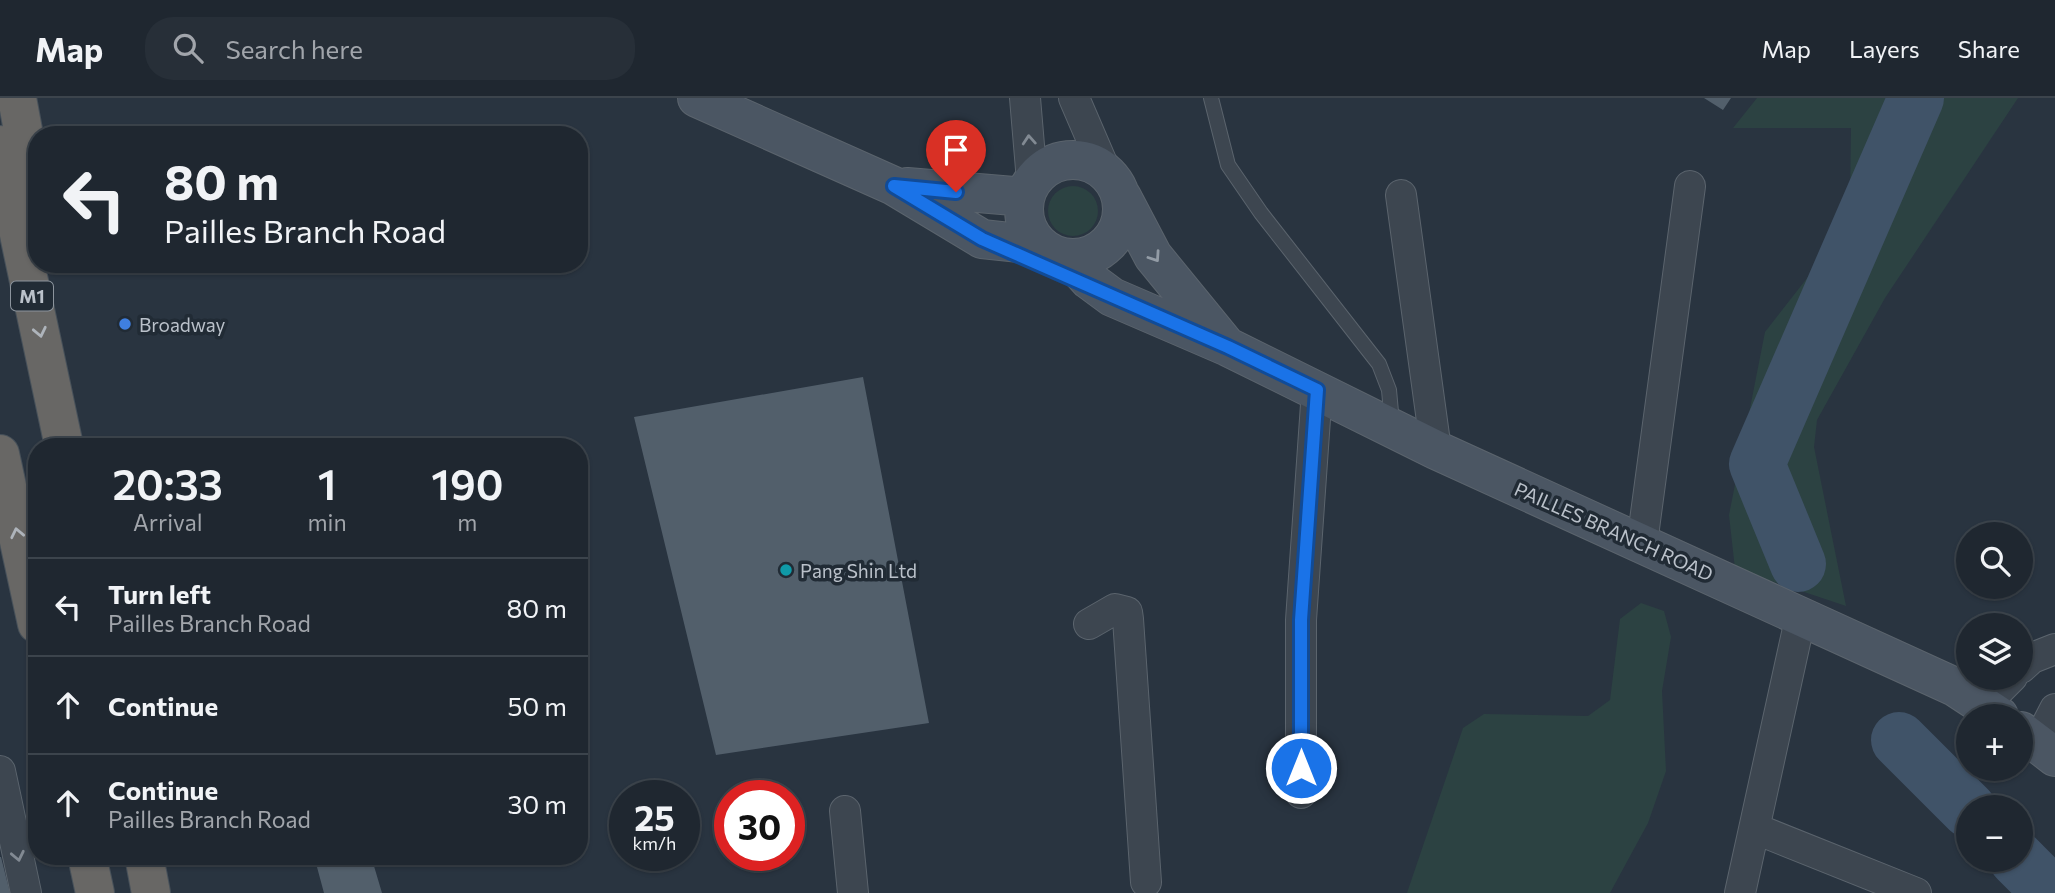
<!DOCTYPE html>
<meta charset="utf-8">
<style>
:root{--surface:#1f2730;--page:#272f38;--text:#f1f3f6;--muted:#a1a5ab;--line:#3c444c}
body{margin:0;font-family:Commissioner,sans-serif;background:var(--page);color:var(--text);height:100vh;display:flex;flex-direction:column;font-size:26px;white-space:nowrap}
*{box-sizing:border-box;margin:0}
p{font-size:23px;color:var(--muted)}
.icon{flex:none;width:38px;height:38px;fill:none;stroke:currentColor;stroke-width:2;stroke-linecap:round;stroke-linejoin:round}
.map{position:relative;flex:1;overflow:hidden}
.drawer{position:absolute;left:28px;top:340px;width:560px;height:427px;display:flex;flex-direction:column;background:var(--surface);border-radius:28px;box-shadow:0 2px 5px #0004,0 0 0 2px var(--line)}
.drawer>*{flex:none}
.top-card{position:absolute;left:28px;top:28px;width:560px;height:147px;border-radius:28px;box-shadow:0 2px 5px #0004,0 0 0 2px var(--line);background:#1f2730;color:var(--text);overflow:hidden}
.buttons{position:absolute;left:1956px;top:424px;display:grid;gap:14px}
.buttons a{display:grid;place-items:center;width:77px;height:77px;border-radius:50%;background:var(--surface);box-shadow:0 2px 5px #0004,0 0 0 2px var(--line);font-size:35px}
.speed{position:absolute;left:609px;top:682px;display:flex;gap:14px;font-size:35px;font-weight:700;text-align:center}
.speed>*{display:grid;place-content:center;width:91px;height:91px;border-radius:50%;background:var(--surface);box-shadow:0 2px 5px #0004,0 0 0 2px var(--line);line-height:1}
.speed small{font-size:18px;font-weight:400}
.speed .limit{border:10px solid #d22;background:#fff;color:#111}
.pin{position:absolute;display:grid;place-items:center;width:60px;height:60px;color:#fff;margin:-72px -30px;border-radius:50% 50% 50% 0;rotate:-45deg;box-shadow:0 0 7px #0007}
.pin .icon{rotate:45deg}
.me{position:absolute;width:77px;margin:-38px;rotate:0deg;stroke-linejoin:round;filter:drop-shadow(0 0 5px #0008)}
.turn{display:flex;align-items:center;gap:24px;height:147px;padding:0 21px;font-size:32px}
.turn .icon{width:91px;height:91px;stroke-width:2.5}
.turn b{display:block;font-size:49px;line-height:60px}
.eta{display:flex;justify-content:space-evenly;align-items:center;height:119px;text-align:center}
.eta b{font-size:42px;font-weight:600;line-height:49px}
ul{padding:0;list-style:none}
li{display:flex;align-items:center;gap:21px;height:98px;padding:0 21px;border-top:2px solid var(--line)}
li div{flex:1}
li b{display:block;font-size:26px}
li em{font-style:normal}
header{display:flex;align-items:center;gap:42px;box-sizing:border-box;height:98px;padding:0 35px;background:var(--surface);border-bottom:2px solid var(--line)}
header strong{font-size:33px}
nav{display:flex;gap:38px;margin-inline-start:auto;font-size:24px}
.search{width:490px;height:63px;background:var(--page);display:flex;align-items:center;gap:18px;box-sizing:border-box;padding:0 24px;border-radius:28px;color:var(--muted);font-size:26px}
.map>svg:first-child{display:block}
.green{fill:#2c4242}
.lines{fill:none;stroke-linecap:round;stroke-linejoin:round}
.river{stroke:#405368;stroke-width:56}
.building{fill:#525f6b}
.service-casing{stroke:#5b646d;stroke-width:16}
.minor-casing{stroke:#5b646d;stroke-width:32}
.secondary-casing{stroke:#5b646d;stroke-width:40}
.trunk-casing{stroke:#47515a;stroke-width:40}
.service{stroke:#3d4650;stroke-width:14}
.minor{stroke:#3d4650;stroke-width:30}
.secondary{stroke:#4b5663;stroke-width:38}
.trunk{stroke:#686765;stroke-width:38}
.oneway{stroke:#828a93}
.oneway2{stroke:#939ca6}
.oneway3{stroke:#aeb4bb}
.route-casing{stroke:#114b97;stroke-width:18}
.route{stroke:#1a73e8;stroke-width:12}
.shop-dot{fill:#3f7fe0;stroke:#212b35;stroke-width:2.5}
.culture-dot{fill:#0f9aa8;stroke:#212b35;stroke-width:2.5}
.labels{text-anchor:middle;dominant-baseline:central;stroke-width:7;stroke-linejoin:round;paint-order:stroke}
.shield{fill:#212b35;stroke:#8c949d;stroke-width:2}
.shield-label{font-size:18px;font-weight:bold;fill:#bac1ca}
.poi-label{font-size:19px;fill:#bac1ca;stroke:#212b35;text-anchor:start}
.street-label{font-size:19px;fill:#bac1ca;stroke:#212b35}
</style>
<header>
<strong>Map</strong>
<div class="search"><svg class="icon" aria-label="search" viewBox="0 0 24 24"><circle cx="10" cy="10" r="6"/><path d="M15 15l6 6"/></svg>Search here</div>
<nav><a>Map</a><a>Layers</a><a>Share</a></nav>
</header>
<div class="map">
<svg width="2055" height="795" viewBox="0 0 2055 795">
<rect width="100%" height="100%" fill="#293440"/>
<path class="green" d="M1757,0H2018L1885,200L1817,322L1814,349L1846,508L1735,471L1729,417L1765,234L1829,152L1850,105L1851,30H1733Z
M1048 113a25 25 0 1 1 50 0a25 25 0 1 1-50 0Z
M1641,505L1664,513L1671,539L1662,593L1666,673L1648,725L1610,795H1407L1463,630L1484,616L1588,618L1610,602L1620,521Z"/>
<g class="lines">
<path class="river" d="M1798,466L1757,366L1916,0
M1899,642L1969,712
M2017,761L2051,795"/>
</g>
<path class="building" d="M1704,0H1731L1723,12Z
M863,279L929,625L716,657L634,319Z
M314,758H371L382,795H324Z
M0,759H1L10,795H0Z"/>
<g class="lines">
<g class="service-casing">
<path id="service" d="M1211,0L1228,67L1261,115L1379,266L1389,292L1392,325"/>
</g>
<g class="minor-casing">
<path id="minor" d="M1025,0L1032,83
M1074,0L1105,72
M1401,97L1436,352
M1642,445L1690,88
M1089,526L1115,511L1127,514L1128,521L1146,784
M2021,570L2032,560L2055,551
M1985,606L2012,579
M2038,644L2055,611
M0,673L26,795
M1301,695V522L1317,292
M845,713L853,795
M1756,731L1916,795
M1740,795L1801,517"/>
</g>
<g class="secondary-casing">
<path id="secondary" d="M697,0L894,88L982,141L1039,147
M1024 111a49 49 0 1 1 98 0a49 49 0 1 1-98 0Z
M907,89L1025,99
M1122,99L1153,158L1224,245
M1069,160L1089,182L1112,199L1228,249L1436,352L1955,589L1999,618
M2021,633L2055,659"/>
</g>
<g class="trunk-casing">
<path id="trunk" d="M17,0L28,59L24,84
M0,47L64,348
M0,356L37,526
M87,758L95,795
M144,758L151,795"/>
</g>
<use href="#service" class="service"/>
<use href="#minor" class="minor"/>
<use href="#secondary" class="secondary"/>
<use href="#trunk" class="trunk"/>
</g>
<defs><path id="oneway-chevron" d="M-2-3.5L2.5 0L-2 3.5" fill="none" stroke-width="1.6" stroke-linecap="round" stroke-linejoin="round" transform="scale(1.75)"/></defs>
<g class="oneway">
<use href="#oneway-chevron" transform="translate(1029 42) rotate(-94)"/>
<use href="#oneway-chevron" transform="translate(18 758) rotate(78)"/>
</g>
<use class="oneway2" href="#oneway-chevron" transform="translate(1155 159) rotate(56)"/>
<g class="oneway3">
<use href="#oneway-chevron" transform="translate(40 234) rotate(78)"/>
<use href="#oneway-chevron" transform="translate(17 435) rotate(-102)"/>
</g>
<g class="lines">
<g class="route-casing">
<path id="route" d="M956,94L894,88L982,141L1228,249L1317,292L1301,522V670"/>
</g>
<use href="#route" class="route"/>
</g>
<circle class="shop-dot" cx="125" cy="226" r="7"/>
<circle class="culture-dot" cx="786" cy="472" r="7"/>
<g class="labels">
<rect class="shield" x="11" y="183.5" width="42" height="29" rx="5"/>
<g class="shield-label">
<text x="32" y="198">M1</text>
</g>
<g class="poi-label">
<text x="139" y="226">Broadway</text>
<text x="800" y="472">Pang Shin Ltd</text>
</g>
<g class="street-label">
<text transform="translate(1614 433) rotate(24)">PAILLES BRANCH ROAD</text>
</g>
</g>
</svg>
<div class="buttons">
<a><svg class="icon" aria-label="search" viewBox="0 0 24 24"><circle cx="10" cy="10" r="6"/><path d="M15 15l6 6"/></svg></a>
<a><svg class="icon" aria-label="layers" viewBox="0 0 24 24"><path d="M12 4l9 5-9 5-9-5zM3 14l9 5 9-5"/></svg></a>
<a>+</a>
<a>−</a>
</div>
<div class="speed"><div>25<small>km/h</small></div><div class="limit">30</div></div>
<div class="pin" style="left:956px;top:94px;background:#d93025"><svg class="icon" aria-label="arrive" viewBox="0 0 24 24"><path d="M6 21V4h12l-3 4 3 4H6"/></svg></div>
<svg class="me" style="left:1301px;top:670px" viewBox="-20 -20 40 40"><circle r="17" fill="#1a73e8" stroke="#fff" stroke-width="3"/><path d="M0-11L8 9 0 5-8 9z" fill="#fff"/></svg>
<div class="top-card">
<div class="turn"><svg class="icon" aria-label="left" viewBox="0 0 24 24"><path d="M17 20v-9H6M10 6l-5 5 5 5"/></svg><div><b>80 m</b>Pailles Branch Road</div></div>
</div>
<section class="drawer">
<div class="eta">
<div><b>20:33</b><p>Arrival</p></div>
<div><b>1</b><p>min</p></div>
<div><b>190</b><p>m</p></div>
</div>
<ul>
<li><svg class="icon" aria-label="left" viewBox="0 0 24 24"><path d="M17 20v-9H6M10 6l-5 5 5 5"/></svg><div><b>Turn left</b><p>Pailles Branch Road</p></div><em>80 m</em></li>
<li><svg class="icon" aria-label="ahead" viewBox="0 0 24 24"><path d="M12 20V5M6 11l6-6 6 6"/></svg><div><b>Continue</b></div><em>50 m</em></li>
<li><svg class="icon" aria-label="ahead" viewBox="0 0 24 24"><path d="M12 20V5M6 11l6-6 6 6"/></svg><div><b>Continue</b><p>Pailles Branch Road</p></div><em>30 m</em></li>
</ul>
</section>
</div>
